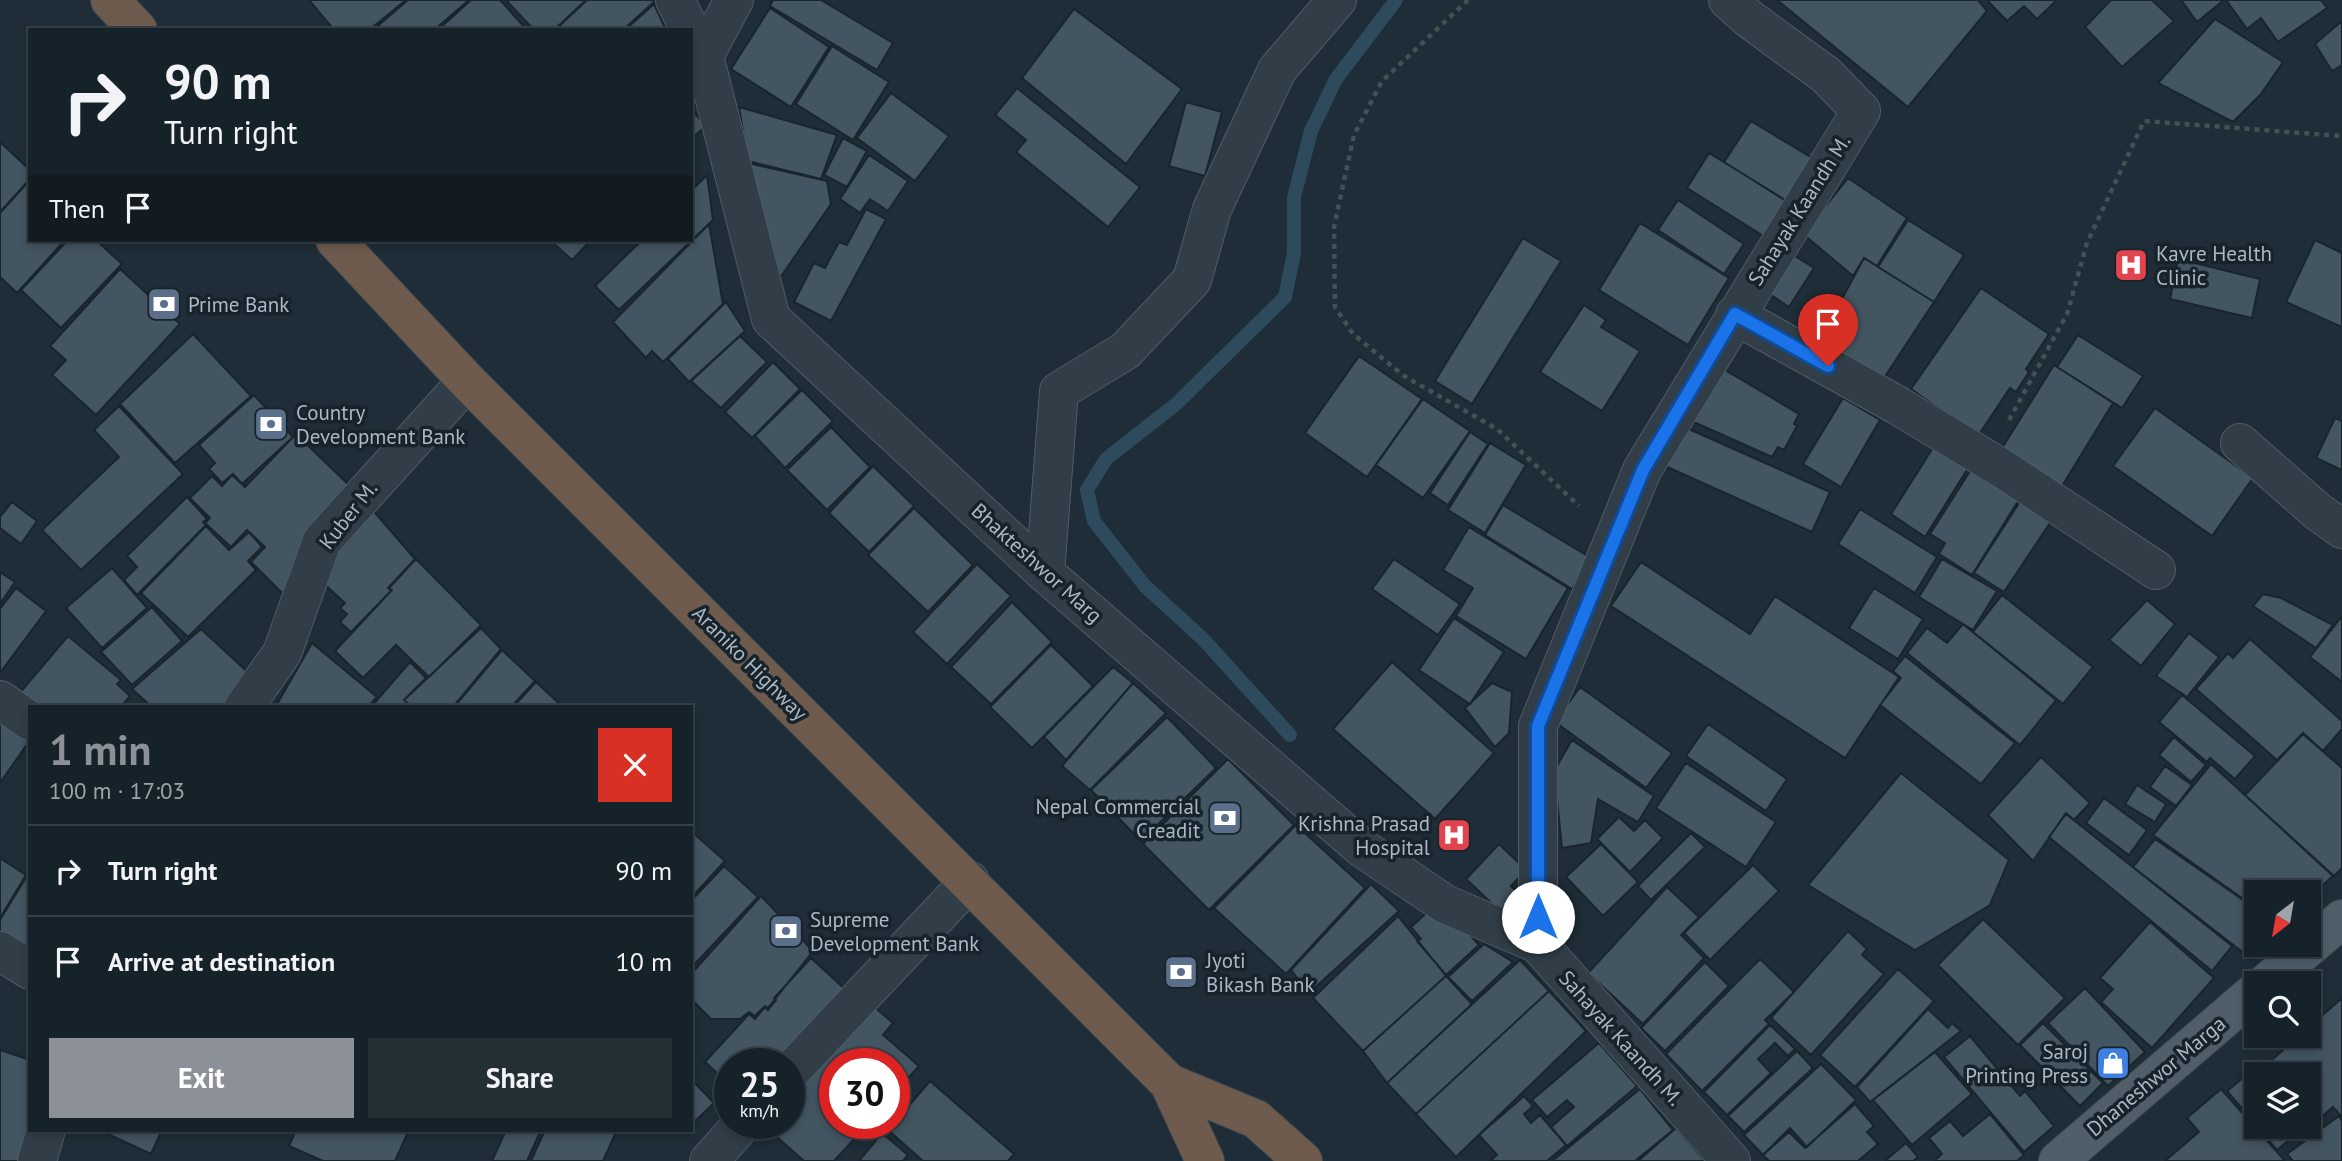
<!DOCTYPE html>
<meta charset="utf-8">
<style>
:root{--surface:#162229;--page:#232f35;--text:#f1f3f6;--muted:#9ea4a8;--line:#353f46;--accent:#8c9099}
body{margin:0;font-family:"PT Sans",sans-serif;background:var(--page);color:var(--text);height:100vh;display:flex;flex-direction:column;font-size:26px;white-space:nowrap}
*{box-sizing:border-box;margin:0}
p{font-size:23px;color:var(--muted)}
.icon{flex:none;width:38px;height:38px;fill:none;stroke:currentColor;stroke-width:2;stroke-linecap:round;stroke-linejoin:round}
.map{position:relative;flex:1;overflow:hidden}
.details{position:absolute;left:28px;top:705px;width:665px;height:427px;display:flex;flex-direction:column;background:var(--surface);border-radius:0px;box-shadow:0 4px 10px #0003,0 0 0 2px var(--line)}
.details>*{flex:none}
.banner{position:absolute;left:28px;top:28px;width:665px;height:214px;border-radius:0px;box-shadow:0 4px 10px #0003,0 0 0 2px var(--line);background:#162229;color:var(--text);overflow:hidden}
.needle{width:46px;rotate:211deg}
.fabs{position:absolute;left:2244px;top:880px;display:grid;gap:14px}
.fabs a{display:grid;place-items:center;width:77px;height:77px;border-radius:0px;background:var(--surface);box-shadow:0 4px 10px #0003,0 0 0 2px var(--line);font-size:35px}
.speed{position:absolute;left:714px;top:1048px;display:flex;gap:14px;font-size:35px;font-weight:700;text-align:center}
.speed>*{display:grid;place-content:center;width:91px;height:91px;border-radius:50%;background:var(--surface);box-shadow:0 4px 10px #0003,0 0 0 2px var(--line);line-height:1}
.speed small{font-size:18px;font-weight:400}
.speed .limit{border:10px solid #d22;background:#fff;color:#111}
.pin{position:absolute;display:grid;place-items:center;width:60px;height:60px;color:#fff;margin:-72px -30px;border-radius:50% 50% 50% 0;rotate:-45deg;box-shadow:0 0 7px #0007}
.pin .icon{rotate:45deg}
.me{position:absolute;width:77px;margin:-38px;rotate:0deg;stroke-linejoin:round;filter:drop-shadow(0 0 5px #0008)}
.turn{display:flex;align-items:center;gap:24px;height:147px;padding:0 21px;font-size:32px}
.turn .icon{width:91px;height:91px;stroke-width:2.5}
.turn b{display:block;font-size:49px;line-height:60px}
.then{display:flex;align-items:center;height:66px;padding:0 21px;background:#0003;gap:14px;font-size:26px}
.round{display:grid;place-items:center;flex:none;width:74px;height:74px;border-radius:0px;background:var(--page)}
.summary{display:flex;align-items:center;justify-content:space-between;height:119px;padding:0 21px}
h1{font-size:42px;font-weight:700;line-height:52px;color:var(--accent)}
.button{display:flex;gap:14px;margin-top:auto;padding:14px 21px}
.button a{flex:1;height:80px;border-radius:0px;background:var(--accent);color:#fff;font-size:28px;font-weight:700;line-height:80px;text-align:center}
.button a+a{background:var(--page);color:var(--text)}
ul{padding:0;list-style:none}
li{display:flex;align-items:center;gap:21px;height:91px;padding:0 21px;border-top:2px solid var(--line)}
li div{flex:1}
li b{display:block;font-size:26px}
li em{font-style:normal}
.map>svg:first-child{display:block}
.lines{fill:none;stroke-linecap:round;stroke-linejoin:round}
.stream{stroke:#2d4b5d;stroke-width:14}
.building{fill:#435561;stroke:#19252d;stroke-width:2}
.street-casing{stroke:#4e5c65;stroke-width:40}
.primary-casing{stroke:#3d4a53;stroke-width:40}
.highway-casing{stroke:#3c4951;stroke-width:40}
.path{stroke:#3d5453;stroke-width:4.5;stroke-dasharray:5 5;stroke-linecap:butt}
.street{stroke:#313e47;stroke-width:38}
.primary{stroke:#4f5e68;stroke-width:38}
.highway{stroke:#6e5b4d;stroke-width:38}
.route-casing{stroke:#114b97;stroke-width:18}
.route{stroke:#1a73e8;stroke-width:12}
.labels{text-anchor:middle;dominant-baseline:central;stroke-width:7;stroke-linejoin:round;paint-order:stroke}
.street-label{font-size:21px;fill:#aab9c5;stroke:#17232b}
.poi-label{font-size:21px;fill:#aab9c5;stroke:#17232b;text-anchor:start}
</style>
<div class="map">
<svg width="2342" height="1161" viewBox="0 0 2342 1161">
<rect width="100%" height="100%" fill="#1e2d37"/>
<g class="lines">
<path class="stream" d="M1290,735L1203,639L1145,586L1094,521L1087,490L1106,459L1175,405L1285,297L1294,253V197L1311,131L1336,79L1396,0"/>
</g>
<path class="building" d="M309,0H406L369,30H334Z
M408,0H469L434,30H373Z
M471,0H500L527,30H438Z
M506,0H586L554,30H534Z
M587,0H656L623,30H555Z
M773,0H821L893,43L877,70L770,6Z
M1777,0H1978L1987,11L1908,107Z
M1987,0H2057L2037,19L2024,6L2007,21Z
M2111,0H2152L2174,21L2122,67L2085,27Z
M2181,0H2224L2197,22Z
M2226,0H2321L2327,8L2278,42L2261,18L2247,29Z
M654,4L666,30H625Z
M770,8L829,47L791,107L731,69Z
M1074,9L1182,89L1126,164L1022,78Z
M2215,19L2283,62L2261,94L2233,122L2158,83Z
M2342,21V65L2332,71L2315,44Z
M832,46L889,82L853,140L796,104Z
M1017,88L1140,187L1108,227L1016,152L1026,140L995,115Z
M891,93L949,136L915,181L857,138Z
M1186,102L1222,112L1205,176L1169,166Z
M739,107L837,135L821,179L748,161Z
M691,109L706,126L691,139Z
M1751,121L1817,161L1788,202L1724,162Z
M843,138L867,151L847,187L824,175Z
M0,142L30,170V179L0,212Z
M1709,153L1787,201L1765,237L1687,188Z
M869,155L908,181L888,211L870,199L860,213L840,199Z
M748,163L827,181L831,204L782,275H772Z
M707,175L713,220L619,310L595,286L642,240H691V191Z
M1848,178L1907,218L1877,266L1864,258L1853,276L1803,234Z
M30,180V240H65L17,293L0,277V213Z
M1678,200L1744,244L1724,274L1658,230Z
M866,209L886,219L831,321L794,302L814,263L825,268L839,242L847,245Z
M1908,220L1964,255L1934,302L1878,267Z
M1640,223L1729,278L1688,345L1599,290Z
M709,224L723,304L663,362L652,351L646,358L613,322Z
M1523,238L1561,261L1472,404L1435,381Z
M68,240H96L122,264L61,328L21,290Z
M550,240H591L572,260Z
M2315,240L2342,253V327L2286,302Z
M1795,256L1814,268L1789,307L1765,291Z
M1864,258L1934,302L1882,381L1811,343L1837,308Z
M2178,259L2260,279L2252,318L2170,299Z
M120,269L180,324L96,415L52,375L66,360L50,346Z
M1981,288L2049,334L2026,369L2029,372L2016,392L2010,388L1978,436L1911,389Z
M726,302L745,331L689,382L668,359Z
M1584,305L1606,320L1601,327L1640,351L1602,411L1540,372Z
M193,334L251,396L175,463L120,404Z
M2078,335L2143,376L2122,408L2057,367Z
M740,336L767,362L721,408L691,381Z
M1359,356L1422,399L1367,477L1305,433Z
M1710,361L1799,414L1794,424L1797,426L1784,450L1778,447L1772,457L1678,415Z
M773,362L800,389L752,438L725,412Z
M2054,365L2113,403L2062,486L2002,448Z
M802,390L833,421L785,468L755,436Z
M254,395L293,437L242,484L233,474L222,483L209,469L215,463L199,445Z
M1843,398L1880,420L1841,487L1803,464Z
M1423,399L1470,431L1423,498L1376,465Z
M119,406L183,474L81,570L42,530L119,457L94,430Z
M2155,408L2253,478L2212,536L2113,466Z
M2335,418L2342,421V470L2316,458Z
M1682,426L1830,492L1812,532L1665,466Z
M831,427L870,467L827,510L787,470Z
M1470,432L1488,444L1448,505L1430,493Z
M296,434L351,487L312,562L282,593L251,562L265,547L247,530L231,547L205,523L210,518L190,498L212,476L222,486L232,475L245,487Z
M1490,443L1526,465L1485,533L1448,510Z
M1936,443L1970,465L1925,537L1891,514Z
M873,466L914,506L869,552L829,513Z
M1972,468L2020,498L1972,575L1939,554L1945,543L1930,534Z
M187,497L207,519L203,522L206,525L137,595L124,580L137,567L127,556Z
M363,499L415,559L388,588L391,591L351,632L340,622L347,614L340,608L345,603L311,572Z
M2021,500L2052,520L2004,592L1974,573Z
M12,502L37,521L21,544L0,528V517Z
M1503,505L1591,558L1572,589L1485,535Z
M914,508L973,565L928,612L868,555Z
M1860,509L1937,557L1915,593L1838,544Z
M206,526L229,550L249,532L262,547L248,561L256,570L188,637L141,593Z
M1469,527L1568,588L1526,659L1456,616L1473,588L1443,570Z
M416,559L481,625L429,677L396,645L363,678L335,651L392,590L389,588Z
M1394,559L1460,604L1438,635L1372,589Z
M1942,559L1997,591L1973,630L1919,597Z
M1641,562L1750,634L1775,596L1899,677L1845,758L1611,606Z
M977,564L1011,596L947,664L913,632Z
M112,568L147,608L102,648L66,608Z
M0,572L15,582L0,604Z
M16,588L46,611L0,673V609Z
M1874,588L1923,619L1898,659L1849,628Z
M2263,594L2281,598L2333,625L2316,648L2253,606Z
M2002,595L2093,667L2063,704L1973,632Z
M2147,600L2175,624L2141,666L2109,640Z
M1012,602L1052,642L991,704L951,667Z
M152,607L182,641L132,685L101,652Z
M2342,616V682L2310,657Z
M1454,618L1504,652L1470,704L1419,670Z
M1963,624L2056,700L2020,745L1907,653L1927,628L1947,643Z
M481,628L501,649L453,707H411L404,700Z
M201,629L254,678L231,707H152L132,689Z
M2189,633L2219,657L2187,697L2156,676Z
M68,636L121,680L117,684L130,696L121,707H33L18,695Z
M2250,639L2342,721V729L2323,751L2303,733L2277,760L2196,689L2228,653L2233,658Z
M312,643L377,697L368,707L276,706Z
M1051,645L1093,686L1032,748L990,707Z
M502,650L535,681L511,707H454Z
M1905,656L2015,743L1981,784L1880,705L1901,678L1893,671Z
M410,662L426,678L404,700L411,707H371Z
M1392,662L1494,753L1435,819L1333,729Z
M1113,667L1133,683L1066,760L1044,737Z
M536,682L563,707H513Z
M1133,683L1166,713L1090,790L1062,766Z
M1492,683L1512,692L1509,733L1495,747L1465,708Z
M1580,687L1672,753L1646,788L1555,722Z
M2182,695L2255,756L2235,779L2210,758L2207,762L2159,722Z
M1167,717L1216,768L1141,841L1091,790Z
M0,718L30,740L0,783Z
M1708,724L1787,779L1766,811L1686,756Z
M2303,734L2342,768V868L2334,876L2245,795Z
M2174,737L2206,765L2191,782L2159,755Z
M1572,740L1654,796L1638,822L1598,799L1591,843L1562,848L1554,771Z
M2041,757L2090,803L2074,820L2066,813L2033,861L1988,815Z
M1228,759L1294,825L1209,910L1143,844Z
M1686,763L1776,822L1746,867L1656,808Z
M2211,764L2333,876L2308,898V892H2256V908L2153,835Z
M2165,766L2192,785L2176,806L2150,787Z
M1901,773L2009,860L1990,905L1915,950L1808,885Z
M2137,785L2166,804L2155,822L2125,804Z
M2104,798L2147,830L2129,855L2086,823Z
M2066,814L2232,946L2212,971L2049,837Z
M1619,817L1634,831L1645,820L1663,838L1630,872L1597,839Z
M1296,825L1365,888L1286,974L1214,908Z
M691,831L725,861L691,898Z
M1691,833L1705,847L1651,900L1638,886Z
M2155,839L2256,909V944L2245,954L2133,867Z
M1499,844L1526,870L1511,886L1522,897L1505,916L1466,879Z
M1601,844L1638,882L1603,916L1566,877Z
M0,858L26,875L0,918Z
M1753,865L1779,891L1710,960L1684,933Z
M724,866L758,897L691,968V901Z
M30,871V965L0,946V920Z
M1371,884L1399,911L1309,993L1291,970Z
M1667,887L1699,917L1681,935L1704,958L1643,1024L1588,973Z
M761,896L813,951L768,1008L765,1006L755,1016L749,1012L740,1019H711L691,999V974Z
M1431,909L1461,925L1479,945L1446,975L1417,941L1421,939L1411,927Z
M1398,916L1446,976L1363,1051L1313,998Z
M1983,919L2065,998L2018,1045L1938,965Z
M2150,922L2214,978L2152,1048L2101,1002L2113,989L2100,978Z
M1848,931L1867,949L1862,955L1884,974L1811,1055L1771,1018Z
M1484,944L1513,962L1472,1001L1448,977Z
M811,958L848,992L783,1064H730V1085L705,1062L749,1014L755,1019L765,1007L768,1010L776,1000L774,998Z
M1760,959L1794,992L1765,1020L1769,1024L1702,1091L1666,1054Z
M1520,960L1549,991L1416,1114L1387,1083Z
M1705,962L1729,986L1665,1051L1641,1028Z
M1898,969L1934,1001L1855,1087L1820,1055Z
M1446,976L1472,1004L1387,1083L1363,1051Z
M2085,988L2145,1052L2108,1086L2048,1023Z
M1549,991L1586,1031L1456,1157L1416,1114Z
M2342,998V1117L2333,1107L2304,1132L2299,1127H2308V1074H2256L2299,1036H2308V1028Z
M865,999L893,1023L883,1035L919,1066L894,1094V1064H835V1124H868L834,1161H804L762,1124H789V1085Z
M1928,1009L1948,1028L1952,1023L1961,1031L1870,1102L1857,1087Z
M2043,1023L2103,1083L2080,1106L2020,1045Z
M1770,1025L1795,1049L1788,1056L1775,1043L1758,1059L1771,1073L1727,1115L1704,1092Z
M1970,1036L2020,1096L2025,1091L2054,1126L2024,1152L1944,1057Z
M1599,1043L1637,1086L1567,1146L1551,1127L1574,1107L1567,1100L1547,1117L1532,1100Z
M0,1050L30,1060V1130L25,1161H0Z
M1797,1051L1813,1068L1744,1132L1728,1116Z
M1935,1052L1972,1094L1912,1145L1873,1100Z
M1821,1064L1856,1100L1807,1147L1790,1128L1763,1155L1744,1135Z
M2249,1073L2256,1080V1125L2227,1091Z
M691,1079L714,1103L691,1125Z
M930,1081L1014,1154L1008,1161H923L888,1130Z
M1640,1089L1673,1130L1635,1161H1552Z
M2221,1089L2285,1161H2165L2199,1132L2187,1118Z
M1524,1096L1533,1106L1524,1114L1531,1123L1540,1115L1566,1145L1547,1161H1490L1497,1155L1479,1135Z
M1855,1104L1874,1126L1867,1132L1878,1144L1858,1161H1769L1763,1155L1789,1132L1805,1148Z
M1990,1114L2024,1155L2017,1161H1934L1942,1154L1929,1138L1950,1121L1963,1136Z
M2339,1116L2342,1121V1161H2293L2287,1154Z
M2257,1127H2295L2299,1132L2277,1150Z
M1676,1128L1705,1161H1638Z
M99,1130H162L151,1154Z
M296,1130H409L395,1161H323L289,1146Z
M506,1130H541L527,1161H492Z
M545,1130H617L603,1161H531Z
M882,1133L908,1155L903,1161H859Z
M1906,1143L1918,1157L1913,1161H1885Z"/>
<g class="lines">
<g class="street-casing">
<path id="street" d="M675,0L690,30
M1728,0L1748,18L1826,75L1861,111L1642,470L1538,726V944L1731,1161
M691,31L704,56L771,319L1045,573L1362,848L1445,904L1538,944
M704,56L734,0
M1735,315L1897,405L2006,471L2156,570
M2240,443L2317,511L2342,529
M1045,573L1059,391L1125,351L1192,280L1212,209L1277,70L1337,0
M0,700L30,721
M244,707L282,653L322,541L467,381
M0,951L30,970
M789,1073L970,881
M37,1161L46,1130
M709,1161L742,1124"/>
</g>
<g class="primary-casing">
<path id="primary" d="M2265,984L2342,919
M2058,1161L2256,991"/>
</g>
<g class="highway-casing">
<path id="highway" d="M110,0L138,30
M335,240L467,381L1169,1083L1205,1161
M1169,1083L1256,1119L1303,1161"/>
</g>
<path class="path" d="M1468,0L1382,81L1354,135L1334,227L1335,307L1353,334L1404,376L1497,429L1579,506
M2009,420L2067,314L2087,243L2144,121L2342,136"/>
<use href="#street" class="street"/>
<use href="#primary" class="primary"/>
<use href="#highway" class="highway"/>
</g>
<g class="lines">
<g class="route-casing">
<path id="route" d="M1538,917V726L1643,470L1735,314L1828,366"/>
</g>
<use href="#route" class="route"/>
</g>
<defs>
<g id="hospital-square" transform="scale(1.75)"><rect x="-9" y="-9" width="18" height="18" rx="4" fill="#e0444e" stroke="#17232b"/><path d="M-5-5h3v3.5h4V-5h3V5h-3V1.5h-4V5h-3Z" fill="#fff"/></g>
<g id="bank-square" transform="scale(1.75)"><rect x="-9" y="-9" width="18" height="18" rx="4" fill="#5c6f8a" stroke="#17232b"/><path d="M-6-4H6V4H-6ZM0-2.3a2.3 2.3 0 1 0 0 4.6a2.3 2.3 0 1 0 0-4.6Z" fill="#fff"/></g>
<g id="shop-square" transform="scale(1.75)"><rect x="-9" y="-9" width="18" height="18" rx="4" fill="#3f7fe0" stroke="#17232b"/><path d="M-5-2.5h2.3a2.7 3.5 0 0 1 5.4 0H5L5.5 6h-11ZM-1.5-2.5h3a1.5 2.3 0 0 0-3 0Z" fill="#fff"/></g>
</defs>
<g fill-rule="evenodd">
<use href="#hospital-square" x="2131" y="265"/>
<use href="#bank-square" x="164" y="304"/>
<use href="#bank-square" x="271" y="424"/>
<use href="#bank-square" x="1225" y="818"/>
<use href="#hospital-square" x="1454" y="835"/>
<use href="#bank-square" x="786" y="931"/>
<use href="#bank-square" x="1181" y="972"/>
<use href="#shop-square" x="2113" y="1063"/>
</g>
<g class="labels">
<g class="street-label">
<text transform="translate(1799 210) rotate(-58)">Sahayak Kaandh M.</text>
<text transform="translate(348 515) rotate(-52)">Kuber M.</text>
<text transform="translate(1037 563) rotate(42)">Bhakteshwor Marg</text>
<text transform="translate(750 663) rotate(45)">Araniko Highway</text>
<text transform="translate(1621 1038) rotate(48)">Sahayak Kaandh M.</text>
<text transform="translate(2156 1076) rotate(-40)">Dhaneshwor Marga</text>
</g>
<g class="poi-label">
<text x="2156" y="253">Kavre Health<tspan x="2156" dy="24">Clinic</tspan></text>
<text x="188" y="304">Prime Bank</text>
<text x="296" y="412">Country<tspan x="296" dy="24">Development Bank</tspan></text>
<text x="1200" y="806" text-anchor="end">Nepal Commercial<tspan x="1200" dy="24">Creadit</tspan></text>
<text x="1430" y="823" text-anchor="end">Krishna Prasad<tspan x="1430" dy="24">Hospital</tspan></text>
<text x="810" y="919">Supreme<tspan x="810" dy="24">Development Bank</tspan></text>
<text x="1206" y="960">Jyoti<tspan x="1206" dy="24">Bikash Bank</tspan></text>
<text x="2088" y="1051" text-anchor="end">Saroj<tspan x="2088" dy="24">Printing Press</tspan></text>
</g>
</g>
</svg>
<div class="fabs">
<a><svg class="needle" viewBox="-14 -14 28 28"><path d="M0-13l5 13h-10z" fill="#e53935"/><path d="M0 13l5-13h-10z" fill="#9ea4a8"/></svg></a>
<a><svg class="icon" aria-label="search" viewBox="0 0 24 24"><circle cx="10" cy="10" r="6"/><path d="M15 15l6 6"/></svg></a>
<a><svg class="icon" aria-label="layers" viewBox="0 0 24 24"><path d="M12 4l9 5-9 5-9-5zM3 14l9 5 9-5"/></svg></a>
</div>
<div class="speed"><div>25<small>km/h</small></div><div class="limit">30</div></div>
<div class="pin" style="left:1828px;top:366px;background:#d93025"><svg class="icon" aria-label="arrive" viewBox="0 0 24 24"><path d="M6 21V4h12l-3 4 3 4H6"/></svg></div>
<svg class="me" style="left:1538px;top:917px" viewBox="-20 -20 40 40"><circle r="19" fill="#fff"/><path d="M0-13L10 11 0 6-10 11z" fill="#1a73e8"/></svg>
<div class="banner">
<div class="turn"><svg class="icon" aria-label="right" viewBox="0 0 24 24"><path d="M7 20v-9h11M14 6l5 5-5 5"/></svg><div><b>90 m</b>Turn right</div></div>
<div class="then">Then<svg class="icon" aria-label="arrive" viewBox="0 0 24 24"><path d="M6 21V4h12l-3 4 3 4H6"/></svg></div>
</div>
<section class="details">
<div class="summary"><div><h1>1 min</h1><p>100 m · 17:03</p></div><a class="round" style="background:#d93025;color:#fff"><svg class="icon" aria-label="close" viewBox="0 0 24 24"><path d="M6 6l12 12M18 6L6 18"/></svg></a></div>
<ul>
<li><svg class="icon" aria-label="right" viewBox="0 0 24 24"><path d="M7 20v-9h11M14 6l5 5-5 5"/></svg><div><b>Turn right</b></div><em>90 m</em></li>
<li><svg class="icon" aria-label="arrive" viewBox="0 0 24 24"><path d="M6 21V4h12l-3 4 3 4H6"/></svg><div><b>Arrive at destination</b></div><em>10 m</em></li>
</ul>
<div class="button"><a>Exit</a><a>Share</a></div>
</section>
</div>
